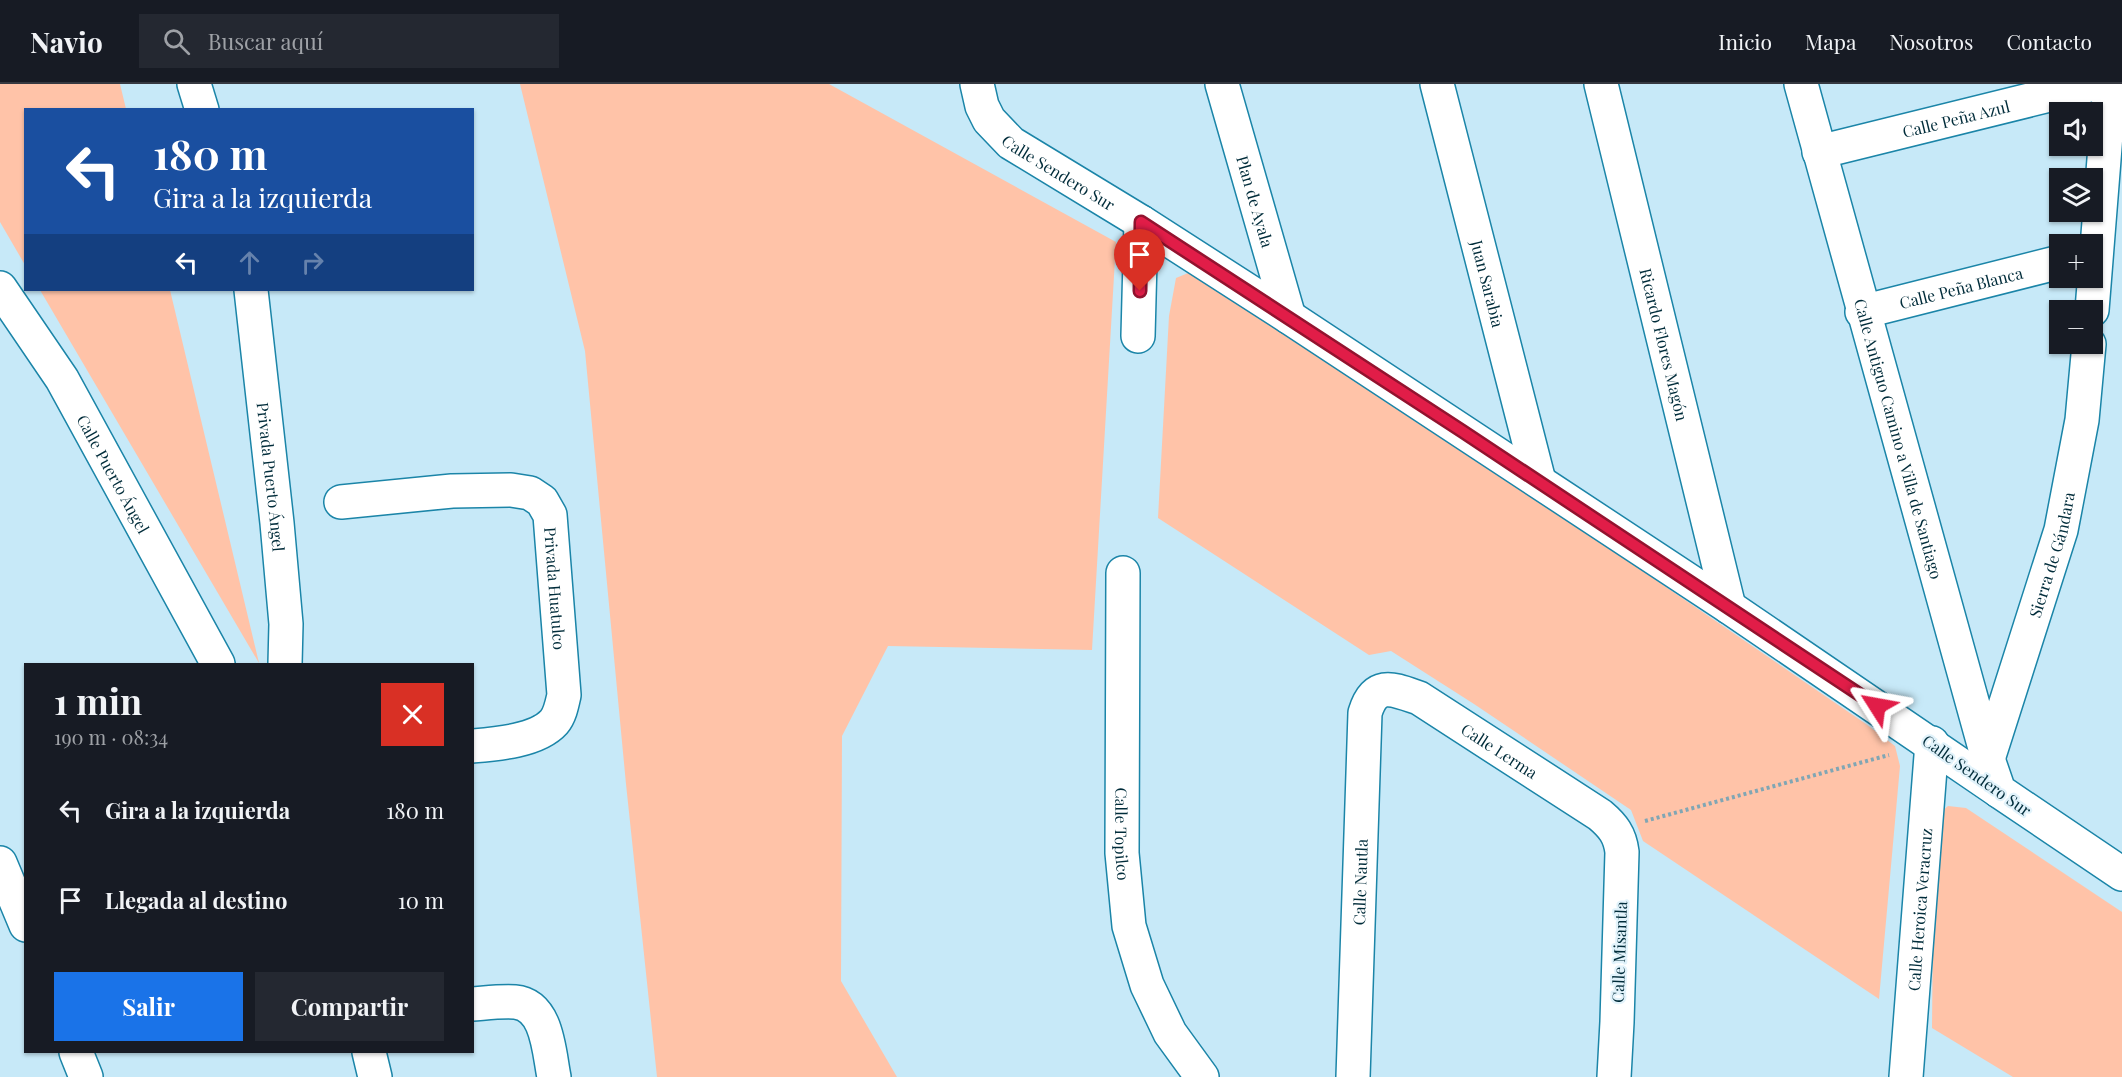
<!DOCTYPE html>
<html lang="es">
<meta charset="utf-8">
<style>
:root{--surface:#171b24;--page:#242831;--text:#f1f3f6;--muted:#9ea1a6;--line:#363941;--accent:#1a73e8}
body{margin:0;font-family:"Playfair Display",serif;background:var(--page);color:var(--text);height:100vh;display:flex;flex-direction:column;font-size:22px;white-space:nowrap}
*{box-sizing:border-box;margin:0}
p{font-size:20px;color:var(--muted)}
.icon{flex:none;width:33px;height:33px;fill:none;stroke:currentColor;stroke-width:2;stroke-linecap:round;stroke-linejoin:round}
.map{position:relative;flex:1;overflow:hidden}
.details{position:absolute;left:24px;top:579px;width:450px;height:390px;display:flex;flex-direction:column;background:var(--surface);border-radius:0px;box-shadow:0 2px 4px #0004}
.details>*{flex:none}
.guide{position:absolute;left:24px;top:24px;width:450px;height:183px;border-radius:0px;box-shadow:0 2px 4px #0004;background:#1a4fa0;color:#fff;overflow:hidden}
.controls{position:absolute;left:2049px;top:18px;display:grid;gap:12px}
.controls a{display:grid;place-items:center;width:54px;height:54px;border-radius:0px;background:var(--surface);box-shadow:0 2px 4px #0004;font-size:30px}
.pin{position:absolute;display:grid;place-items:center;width:51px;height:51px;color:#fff;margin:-62px -26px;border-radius:50% 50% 50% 0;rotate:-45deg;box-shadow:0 0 6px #0007}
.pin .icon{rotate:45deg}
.me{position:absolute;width:66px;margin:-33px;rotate:304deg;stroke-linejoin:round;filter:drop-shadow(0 0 4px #0008)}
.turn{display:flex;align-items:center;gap:21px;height:126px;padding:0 30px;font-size:27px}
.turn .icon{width:78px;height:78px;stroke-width:2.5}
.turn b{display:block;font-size:42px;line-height:51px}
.lanes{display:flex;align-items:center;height:57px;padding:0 30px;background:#0003;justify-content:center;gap:30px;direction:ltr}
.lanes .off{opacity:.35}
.round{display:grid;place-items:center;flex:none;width:63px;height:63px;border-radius:0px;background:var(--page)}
.overview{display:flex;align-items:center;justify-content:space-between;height:102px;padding:0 30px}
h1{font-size:36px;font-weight:700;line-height:45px}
.button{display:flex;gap:12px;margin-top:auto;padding:12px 30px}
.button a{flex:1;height:69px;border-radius:0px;background:var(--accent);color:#fff;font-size:24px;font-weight:700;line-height:69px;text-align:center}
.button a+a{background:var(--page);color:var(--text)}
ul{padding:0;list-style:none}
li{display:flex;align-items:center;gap:18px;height:90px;padding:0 30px}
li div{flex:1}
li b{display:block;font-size:22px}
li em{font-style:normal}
header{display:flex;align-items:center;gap:36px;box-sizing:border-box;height:84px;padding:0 30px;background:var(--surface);border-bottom:2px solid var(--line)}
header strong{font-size:28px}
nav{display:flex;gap:33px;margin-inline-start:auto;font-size:21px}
.search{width:420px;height:54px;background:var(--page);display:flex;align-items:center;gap:15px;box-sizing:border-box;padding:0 21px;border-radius:0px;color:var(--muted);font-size:22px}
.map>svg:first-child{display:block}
.green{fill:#ffc3a8}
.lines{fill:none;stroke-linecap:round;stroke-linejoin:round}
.street-casing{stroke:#1b85a8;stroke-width:36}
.secondary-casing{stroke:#1b85a8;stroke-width:36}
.path{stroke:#80a6b4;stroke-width:4;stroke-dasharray:3 3;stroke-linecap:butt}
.street{stroke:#fff;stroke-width:33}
.secondary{stroke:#fff;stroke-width:33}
.route-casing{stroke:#92132f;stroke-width:15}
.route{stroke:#e11d48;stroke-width:10}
.labels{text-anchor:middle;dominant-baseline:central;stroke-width:4.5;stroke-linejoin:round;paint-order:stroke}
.street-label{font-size:16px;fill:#002c3a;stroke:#e2f3fb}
</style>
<header>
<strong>Navio</strong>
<div class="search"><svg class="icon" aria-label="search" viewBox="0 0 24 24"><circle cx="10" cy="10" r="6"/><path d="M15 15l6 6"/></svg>Buscar aquí</div>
<nav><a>Inicio</a><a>Mapa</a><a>Nosotros</a><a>Contacto</a></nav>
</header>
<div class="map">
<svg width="2122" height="993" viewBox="0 0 2122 993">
<rect width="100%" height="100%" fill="#c7e9f8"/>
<path class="green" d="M0,0H120L126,25L26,26L25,181L0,138Z
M520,0H829L1116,158L1092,566L888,562L842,652L841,897L897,993H657L626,700L585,267Z
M1193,187L1460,362L1866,640L1895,662L1900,682L1879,915L1643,757L1631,726L1474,620L1391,567L1369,571L1158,434L1169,232L1176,194Z
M40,206H170L259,579Z
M1948,722L1966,724L2122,828V993H2013L1932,944L1934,734Z"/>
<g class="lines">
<g class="street-casing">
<g id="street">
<path d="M194,0L202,26"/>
<path id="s1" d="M977,0L982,22L989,36L1011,59L1141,138L1289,233L1729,523L1999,707"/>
<path id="s2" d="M1222,0L1289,233"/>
<path id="s3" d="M1437,0L1539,397"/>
<path id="s4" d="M1601,0L1729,523"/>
<path id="s5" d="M1819,68L2094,0"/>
<path id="s6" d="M0,204L62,295L218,580"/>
<path id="s7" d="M251,206L277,439L286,540L285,580"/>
<path d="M2092,226L2110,0"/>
<path id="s8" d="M1862,228L2060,178"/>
<path d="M1138,252L1141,138"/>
<path id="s9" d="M341,418L452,407L511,406L530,409L542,417L550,431L564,611C562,620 560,631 554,638C537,657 496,660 472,662"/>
<path id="s10" d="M1123,489L1122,769L1129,842L1147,901L1170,949L1202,993"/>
<path id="s11" d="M1988,675L2061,446L2082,336L2089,260"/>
<path d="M472,920C486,919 502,917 515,918C548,921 549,969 554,993"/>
<path d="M369,968L375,993"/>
<path id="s12" d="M1353,993L1365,629C1375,596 1393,605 1419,614L1600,731C1613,742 1620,751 1622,768L1617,938L1614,993"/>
<path id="s13" d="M1906,993L1932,659"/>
</g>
</g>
<g class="secondary-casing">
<g id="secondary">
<path id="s14" d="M1801,0L1988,675L1999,707L2122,790"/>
<path d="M0,779L26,841"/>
<path d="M76,968L86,993"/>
</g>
</g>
<path class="path" d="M1645,737L1889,671"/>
<use href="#street" class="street"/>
<use href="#secondary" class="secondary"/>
</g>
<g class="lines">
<g class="route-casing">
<path id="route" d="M1140,207L1141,138L1462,347L1877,622"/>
</g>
<use href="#route" class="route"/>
</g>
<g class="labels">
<g class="street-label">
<text stroke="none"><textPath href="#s5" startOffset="141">Calle Peña Azul</textPath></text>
<text stroke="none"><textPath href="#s1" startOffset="126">Calle Sendero Sur</textPath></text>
<text stroke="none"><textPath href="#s2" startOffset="122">Plan de Ayala</textPath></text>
<text stroke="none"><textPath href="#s3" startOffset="206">Juan Sarabia</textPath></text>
<text stroke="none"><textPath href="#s8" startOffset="102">Calle Peña Blanca</textPath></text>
<text stroke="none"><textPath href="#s4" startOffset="268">Ricardo Flores Magón</textPath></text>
<text stroke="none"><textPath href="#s14" startOffset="368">Calle Antiguo Camino a Villa de Santiago</textPath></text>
<text stroke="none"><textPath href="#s6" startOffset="218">Calle Puerto Ángel</textPath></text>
<text stroke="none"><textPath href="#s7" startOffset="188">Privada Puerto Ángel</textPath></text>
<text stroke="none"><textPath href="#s11" startOffset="214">Sierra de Gándara</textPath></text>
<text stroke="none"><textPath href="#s9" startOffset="294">Privada Huatulco</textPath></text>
<text stroke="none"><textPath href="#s12" startOffset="528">Calle Lerma</textPath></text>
<text transform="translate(1977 691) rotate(35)">Calle Sendero Sur</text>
<text stroke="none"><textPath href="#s10" startOffset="261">Calle Topilco</textPath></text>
<text stroke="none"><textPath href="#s12" startOffset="195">Calle Nautla</textPath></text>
<text stroke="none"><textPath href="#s13" startOffset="168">Calle Heroica Veracruz</textPath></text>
<text transform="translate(1619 868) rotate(-88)">Calle Misantla</text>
</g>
</g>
</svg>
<div class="controls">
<a><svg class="icon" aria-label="sound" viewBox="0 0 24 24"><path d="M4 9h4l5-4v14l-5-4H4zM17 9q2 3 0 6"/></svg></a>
<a><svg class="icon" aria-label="layers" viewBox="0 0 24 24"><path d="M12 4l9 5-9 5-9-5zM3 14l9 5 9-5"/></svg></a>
<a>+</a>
<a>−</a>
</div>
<div class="pin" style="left:1140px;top:207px;background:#d93025"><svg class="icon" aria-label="arrive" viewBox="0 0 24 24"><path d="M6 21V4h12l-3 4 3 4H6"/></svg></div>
<svg class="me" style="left:1877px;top:622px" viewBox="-20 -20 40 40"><path d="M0-17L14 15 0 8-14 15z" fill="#e11d48" stroke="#fff" stroke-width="4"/></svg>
<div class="guide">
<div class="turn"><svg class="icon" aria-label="left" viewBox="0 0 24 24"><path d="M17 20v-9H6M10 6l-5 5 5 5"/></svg><div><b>180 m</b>Gira a la izquierda</div></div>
<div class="lanes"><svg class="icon" aria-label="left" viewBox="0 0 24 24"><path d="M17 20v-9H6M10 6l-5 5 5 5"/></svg><svg class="icon off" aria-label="ahead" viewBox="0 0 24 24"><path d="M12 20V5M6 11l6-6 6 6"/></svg><svg class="icon off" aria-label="right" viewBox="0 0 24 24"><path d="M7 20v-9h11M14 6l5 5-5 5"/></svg></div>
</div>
<section class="details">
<div class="overview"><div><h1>1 min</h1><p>190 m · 08:34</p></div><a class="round" style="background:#d93025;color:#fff"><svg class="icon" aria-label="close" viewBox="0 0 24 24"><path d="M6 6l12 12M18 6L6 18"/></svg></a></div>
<ul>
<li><svg class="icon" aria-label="left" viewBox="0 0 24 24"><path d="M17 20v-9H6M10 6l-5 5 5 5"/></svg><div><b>Gira a la izquierda</b></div><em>180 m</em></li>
<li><svg class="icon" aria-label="arrive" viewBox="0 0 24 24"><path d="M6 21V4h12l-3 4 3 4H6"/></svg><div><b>Llegada al destino</b></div><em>10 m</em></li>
</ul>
<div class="button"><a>Salir</a><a>Compartir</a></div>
</section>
</div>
